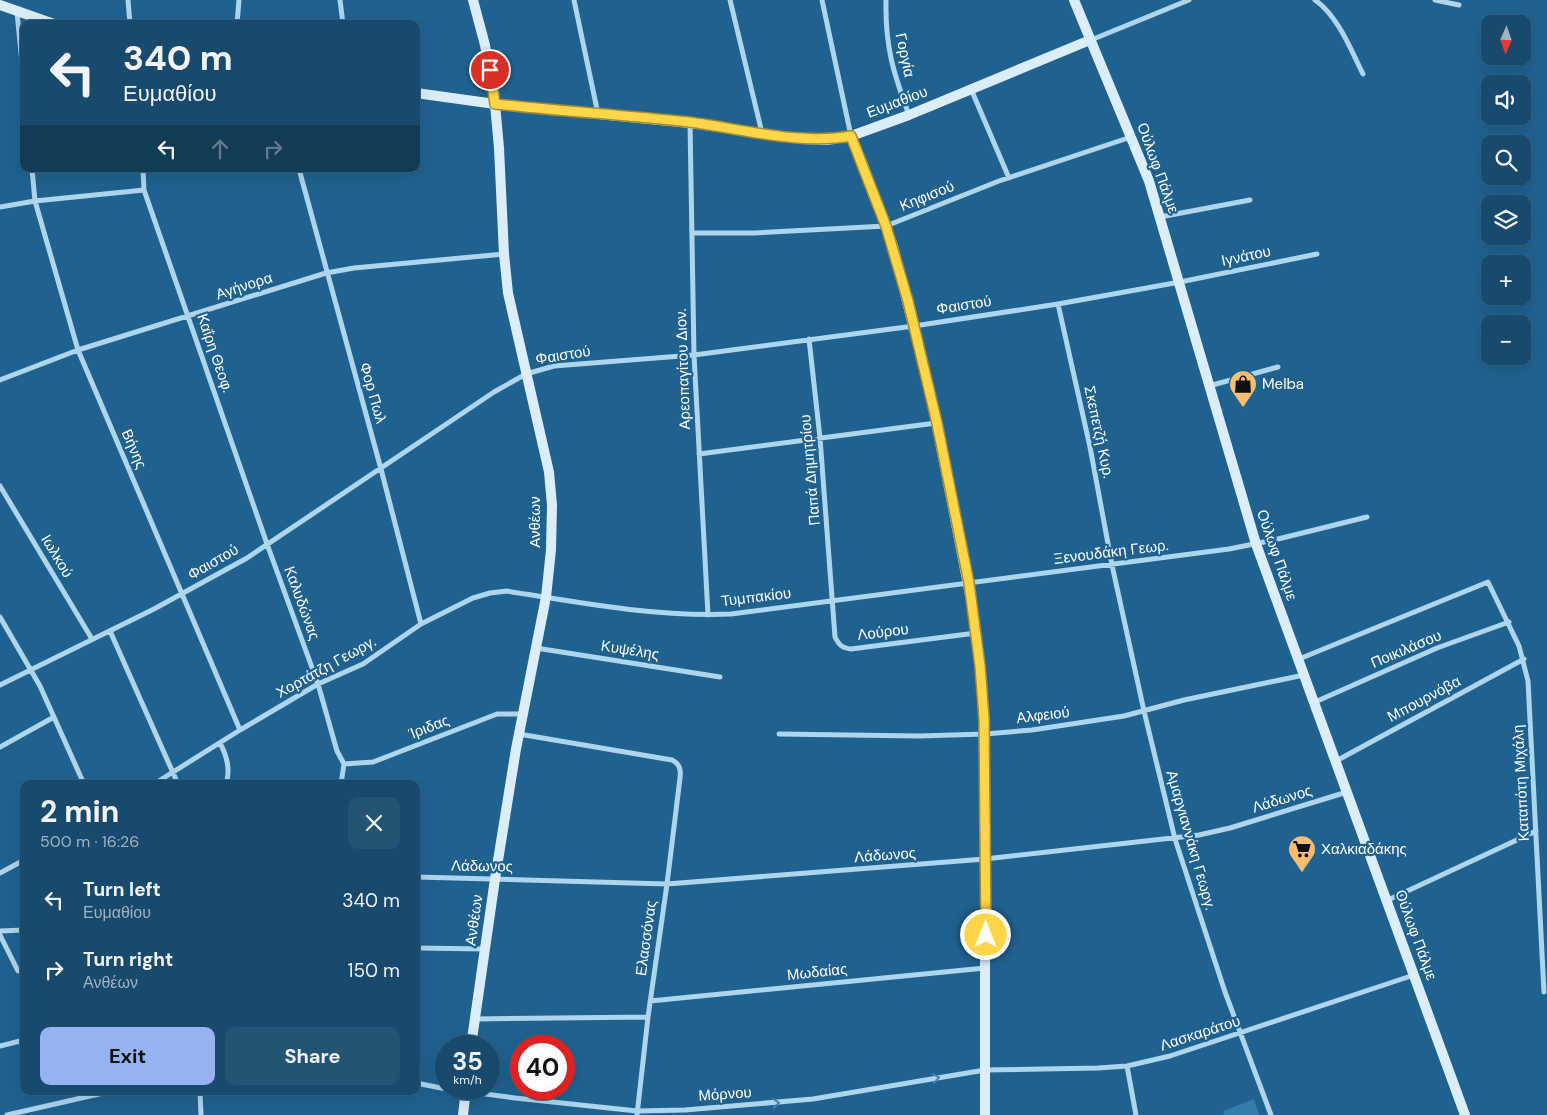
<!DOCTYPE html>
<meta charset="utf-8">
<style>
:root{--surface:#174a6c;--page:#245474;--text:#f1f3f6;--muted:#9eb3c2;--line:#36627f;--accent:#95b2f1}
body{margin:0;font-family:"DM Sans",sans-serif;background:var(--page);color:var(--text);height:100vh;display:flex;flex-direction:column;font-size:19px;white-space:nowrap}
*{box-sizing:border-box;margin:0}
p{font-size:16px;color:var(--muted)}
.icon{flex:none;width:28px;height:28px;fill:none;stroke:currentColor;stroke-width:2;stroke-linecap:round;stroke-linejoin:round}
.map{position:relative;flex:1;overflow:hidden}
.side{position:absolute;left:20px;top:780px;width:400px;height:315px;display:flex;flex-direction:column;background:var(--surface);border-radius:10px;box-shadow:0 5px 20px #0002,0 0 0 1px var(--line)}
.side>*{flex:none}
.guide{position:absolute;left:20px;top:20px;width:400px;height:152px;border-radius:10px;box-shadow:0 5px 20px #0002,0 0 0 1px var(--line);background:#174a6c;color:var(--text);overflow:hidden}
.needle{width:32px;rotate:182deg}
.fabs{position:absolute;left:1481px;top:15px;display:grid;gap:10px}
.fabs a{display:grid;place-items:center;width:50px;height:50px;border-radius:10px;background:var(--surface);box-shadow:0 5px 20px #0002,0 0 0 1px var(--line);font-size:25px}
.speed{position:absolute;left:435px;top:1035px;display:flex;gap:10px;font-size:25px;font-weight:700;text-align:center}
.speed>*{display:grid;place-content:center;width:65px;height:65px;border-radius:50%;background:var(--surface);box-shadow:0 5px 20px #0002,0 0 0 1px var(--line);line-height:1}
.speed small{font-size:12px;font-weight:400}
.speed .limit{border:8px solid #d22;background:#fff;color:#111}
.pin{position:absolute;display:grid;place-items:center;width:42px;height:42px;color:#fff;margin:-21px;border:2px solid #fff;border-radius:50%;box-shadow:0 1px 5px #0007}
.me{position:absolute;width:55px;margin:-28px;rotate:0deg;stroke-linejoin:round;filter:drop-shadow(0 0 4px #0008)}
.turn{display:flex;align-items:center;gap:18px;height:105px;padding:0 20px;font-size:22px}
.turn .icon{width:65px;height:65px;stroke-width:2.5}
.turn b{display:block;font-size:35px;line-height:42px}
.lanes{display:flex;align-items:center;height:48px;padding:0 20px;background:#0003;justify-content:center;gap:25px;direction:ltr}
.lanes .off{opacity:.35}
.round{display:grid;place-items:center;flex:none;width:52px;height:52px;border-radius:10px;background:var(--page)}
.summary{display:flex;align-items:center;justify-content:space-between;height:85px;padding:0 20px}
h1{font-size:30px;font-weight:700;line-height:38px}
.button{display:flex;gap:10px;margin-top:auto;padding:10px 20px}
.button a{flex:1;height:58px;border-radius:10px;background:var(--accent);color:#111;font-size:20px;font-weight:700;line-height:58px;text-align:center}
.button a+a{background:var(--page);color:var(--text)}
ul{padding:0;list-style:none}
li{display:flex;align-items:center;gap:15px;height:70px;padding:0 20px}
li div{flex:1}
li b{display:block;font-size:19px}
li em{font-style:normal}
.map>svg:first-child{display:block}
.green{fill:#337dae}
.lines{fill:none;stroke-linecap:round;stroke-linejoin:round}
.street{stroke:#afd5ed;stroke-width:5}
.secondary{stroke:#dcedfa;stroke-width:10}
.oneway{stroke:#4a84ac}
.route-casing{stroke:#a68a30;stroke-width:12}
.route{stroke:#ffd54a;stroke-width:9}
.labels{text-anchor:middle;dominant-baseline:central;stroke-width:4.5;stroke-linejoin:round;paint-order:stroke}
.street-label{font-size:15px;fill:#fff;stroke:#1f6290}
.poi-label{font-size:15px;fill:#fff;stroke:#1f6290;text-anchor:start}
</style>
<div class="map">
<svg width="1547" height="1115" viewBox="0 0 1547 1115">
<rect width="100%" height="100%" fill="#1f6290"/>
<path class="green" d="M1254,1099L1259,1115H1224L1223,1111Z"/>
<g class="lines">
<path class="street" d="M128,0L130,24
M340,0L343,24
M574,0L598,114
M730,0L762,133
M822,0L851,136
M886,0C885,46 893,72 909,115
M1315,0C1338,16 1351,50 1363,74
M1435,0L1459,5
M17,12L24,84
M237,24L239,0
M1091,40L1189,0
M971,89L1009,178
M690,123L694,355L708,615
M32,169L35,201L78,350L240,730
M143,169L144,190L267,544L318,684L337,751L344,764L341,784
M299,169L381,469L421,624
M0,207L35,201L144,190
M1160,217L1250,200
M692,233H754L886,226L999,181L1131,137
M1058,304L1090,447L1112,565L1144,711L1175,839L1225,992L1271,1115
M809,339L820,438L835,637C839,645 842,648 851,649L976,633
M0,380L78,350L326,273L354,268L504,254
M1209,386L1278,367
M699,454L936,423
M0,486L92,639
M0,617L40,686L84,784
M110,631L178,784
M536,648L720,677
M1299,659L1488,582L1519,646L1528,681L1544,992
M0,685L154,609L247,558L494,392L526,374L554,366L694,355L914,326L1058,304L1180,282L1317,254
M1315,702L1437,648L1509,622
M519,734L672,760C680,764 681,770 680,778L667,884L648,1017L637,1115
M779,734L919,736L985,734L1032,730L1124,716L1184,700L1304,675
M220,743C227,756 231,769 226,784
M0,747L54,717
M1336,761L1524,659
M344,764L373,762L497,714H523
M154,784L240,730L318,684L363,664L421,624L473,598L490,593L507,591C581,603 656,617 731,614L1229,549L1274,540L1367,517
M0,873L24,860
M416,877L667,884L985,859L1199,835L1230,828L1347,792
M1388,900L1536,831
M0,931L24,930
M0,935L18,971
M416,948L484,949
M650,1001L985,968
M474,1019L648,1017
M0,1046L24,1040
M1127,1066L1136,1115
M416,1083L446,1089
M447,1089L515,1098L637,1111L685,1110L813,1099L985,1070L1098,1068L1127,1066L1170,1056L1414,975
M200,1091L201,1115
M7,1115L112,1091"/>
<path class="secondary" d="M1074,0L1149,181L1256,544L1465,1115
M0,5L54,24
M416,93L495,104L690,123L803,139L827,140L851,136L909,115L1090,40
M851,136L893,246L931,396L973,610L982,682L985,734V1115
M471,1046L495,879L516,749L546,597L551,550L552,505L549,472L508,293L504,254L499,148L495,104L485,45L473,0
M463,1115L466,1089"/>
</g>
<defs><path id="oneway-chevron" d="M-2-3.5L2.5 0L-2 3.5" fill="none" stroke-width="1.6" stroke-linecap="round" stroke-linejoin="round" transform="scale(1.25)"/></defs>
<g class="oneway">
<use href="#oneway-chevron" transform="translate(936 1078) rotate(-11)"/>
<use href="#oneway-chevron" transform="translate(776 1103) rotate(-5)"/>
</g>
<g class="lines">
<g class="route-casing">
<path id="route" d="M490,70L495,104C560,111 625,115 689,122C743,129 797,145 851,136L886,226L908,301L937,423L969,583L980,666L984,718L986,935"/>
</g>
<use href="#route" class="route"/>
</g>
<defs>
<g id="shop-pin" transform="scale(1.4375)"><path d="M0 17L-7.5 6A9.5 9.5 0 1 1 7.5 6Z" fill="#fbbd6f" stroke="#1f6290"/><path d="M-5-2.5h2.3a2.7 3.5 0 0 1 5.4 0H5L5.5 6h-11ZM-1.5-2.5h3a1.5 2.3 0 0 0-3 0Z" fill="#111"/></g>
<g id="supermarket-pin" transform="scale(1.4375)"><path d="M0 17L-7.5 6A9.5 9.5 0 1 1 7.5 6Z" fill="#fbbd6f" stroke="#1f6290"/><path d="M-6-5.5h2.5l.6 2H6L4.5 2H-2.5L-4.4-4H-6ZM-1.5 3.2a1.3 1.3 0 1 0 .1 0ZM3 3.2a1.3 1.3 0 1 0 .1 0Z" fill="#111"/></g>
</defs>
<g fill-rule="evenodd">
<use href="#shop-pin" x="1243" y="384"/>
<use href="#supermarket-pin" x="1302" y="849"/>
</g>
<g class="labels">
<g class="street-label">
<text transform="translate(905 55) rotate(78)">Γοργία</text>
<text transform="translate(897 102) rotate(-21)">Ευμαθίου</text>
<text transform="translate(1158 168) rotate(70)">Ούλωφ Πάλμε</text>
<text transform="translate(927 196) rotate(-22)">Κηφισού</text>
<text transform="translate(1246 256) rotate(-12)">Ιγνάτου</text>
<text transform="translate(244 286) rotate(-18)">Αγήνορα</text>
<text transform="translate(964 305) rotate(-9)">Φαιστού</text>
<text transform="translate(215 353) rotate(71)">Καΐρη Θεοφ.</text>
<text transform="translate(563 355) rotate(-9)">Φαιστού</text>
<text transform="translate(683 369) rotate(-92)">Αρεοπαγίτου Διον.</text>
<text transform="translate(373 393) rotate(74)">Φορ Πωλ</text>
<text transform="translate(1099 432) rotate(78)">Σκεπετζή Κυρ.</text>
<text transform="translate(134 449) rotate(67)">Βήνης</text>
<text transform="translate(810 470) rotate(-95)">Παπά Δημητρίου</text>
<text transform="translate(535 522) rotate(-90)">Ανθέων</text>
<text transform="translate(1111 552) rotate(-7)">Ξενουδάκη Γεωρ.</text>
<text transform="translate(1277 555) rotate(71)">Ούλωφ Πάλμε</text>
<text transform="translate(57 556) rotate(59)">Ιωλκού</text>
<text transform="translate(213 562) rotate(-30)">Φαιστού</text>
<text transform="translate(756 597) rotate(-7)">Τυμπακίου</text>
<text transform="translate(302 603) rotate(70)">Καλυδώνας</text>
<text transform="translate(883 632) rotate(-7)">Λούρου</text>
<text transform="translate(1406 649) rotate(-23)">Ποικιλάσου</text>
<text transform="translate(630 650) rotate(9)">Κυψέλης</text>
<text transform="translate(326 667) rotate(-29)">Χορτάτζη Γεωργ.</text>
<text transform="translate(1424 699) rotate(-28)">Μπουρνόβα</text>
<text transform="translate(1043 715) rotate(-7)">Αλφειού</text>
<text transform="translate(429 727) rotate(-21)">Ίριδας</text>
<text transform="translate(1521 783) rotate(-93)">Καταπότη Μιχάλη</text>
<text transform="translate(1282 799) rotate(-17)">Λάδωνος</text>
<text transform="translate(1191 840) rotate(74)">Αμαργιαννάκη Γεωργ.</text>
<text transform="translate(885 855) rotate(-4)">Λάδωνος</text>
<text transform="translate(482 866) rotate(1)">Λάδωνος</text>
<text transform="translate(474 920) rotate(-82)">Ανθέων</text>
<text transform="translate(1416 935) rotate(70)">Ούλωφ Πάλμε</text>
<text transform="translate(646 938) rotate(-82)">Ελασσόνας</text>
<text transform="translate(817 972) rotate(-6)">Μωδαίας</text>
<text transform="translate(1200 1033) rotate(-18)">Λασκαράτου</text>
<text transform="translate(725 1094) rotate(-4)">Μόρνου</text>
</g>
<g class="poi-label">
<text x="1262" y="384">Melba</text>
<text x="1321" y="849">Χαλκιαδάκης</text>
</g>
</g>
</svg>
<div class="fabs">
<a><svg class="needle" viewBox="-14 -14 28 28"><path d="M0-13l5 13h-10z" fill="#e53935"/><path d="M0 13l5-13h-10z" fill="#9eb3c2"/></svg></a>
<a><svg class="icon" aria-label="sound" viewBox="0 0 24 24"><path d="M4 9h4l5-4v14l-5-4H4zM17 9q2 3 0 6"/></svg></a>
<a><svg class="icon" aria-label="search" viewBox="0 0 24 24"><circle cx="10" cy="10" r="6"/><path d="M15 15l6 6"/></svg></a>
<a><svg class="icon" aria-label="layers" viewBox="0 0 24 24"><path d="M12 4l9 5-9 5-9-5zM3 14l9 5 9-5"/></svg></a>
<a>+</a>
<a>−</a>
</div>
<div class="speed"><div>35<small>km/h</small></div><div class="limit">40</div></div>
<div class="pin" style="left:490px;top:70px;background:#d93025"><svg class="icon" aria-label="arrive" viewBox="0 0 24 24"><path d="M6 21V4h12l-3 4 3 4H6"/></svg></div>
<svg class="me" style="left:986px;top:935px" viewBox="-20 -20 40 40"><circle r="17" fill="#ffd54a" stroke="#fff" stroke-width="3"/><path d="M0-11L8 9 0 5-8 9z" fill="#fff"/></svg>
<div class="guide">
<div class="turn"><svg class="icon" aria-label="left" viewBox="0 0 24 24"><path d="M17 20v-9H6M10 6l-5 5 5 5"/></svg><div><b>340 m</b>Ευμαθίου</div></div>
<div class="lanes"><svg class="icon" aria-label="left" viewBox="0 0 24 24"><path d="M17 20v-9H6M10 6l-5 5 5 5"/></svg><svg class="icon off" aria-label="ahead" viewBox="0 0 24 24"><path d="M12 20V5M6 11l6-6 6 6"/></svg><svg class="icon off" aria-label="right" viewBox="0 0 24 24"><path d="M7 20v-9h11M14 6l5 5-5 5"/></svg></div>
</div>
<section class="side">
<div class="summary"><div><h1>2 min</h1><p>500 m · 16:26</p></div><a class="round"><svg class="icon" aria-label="close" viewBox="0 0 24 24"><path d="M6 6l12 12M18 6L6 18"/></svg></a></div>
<ul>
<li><svg class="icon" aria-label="left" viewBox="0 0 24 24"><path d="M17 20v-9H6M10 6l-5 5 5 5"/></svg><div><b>Turn left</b><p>Ευμαθίου</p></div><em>340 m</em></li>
<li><svg class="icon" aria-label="right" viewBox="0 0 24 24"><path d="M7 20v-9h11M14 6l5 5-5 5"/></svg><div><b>Turn right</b><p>Ανθέων</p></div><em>150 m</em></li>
</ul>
<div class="button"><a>Exit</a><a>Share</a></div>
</section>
</div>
